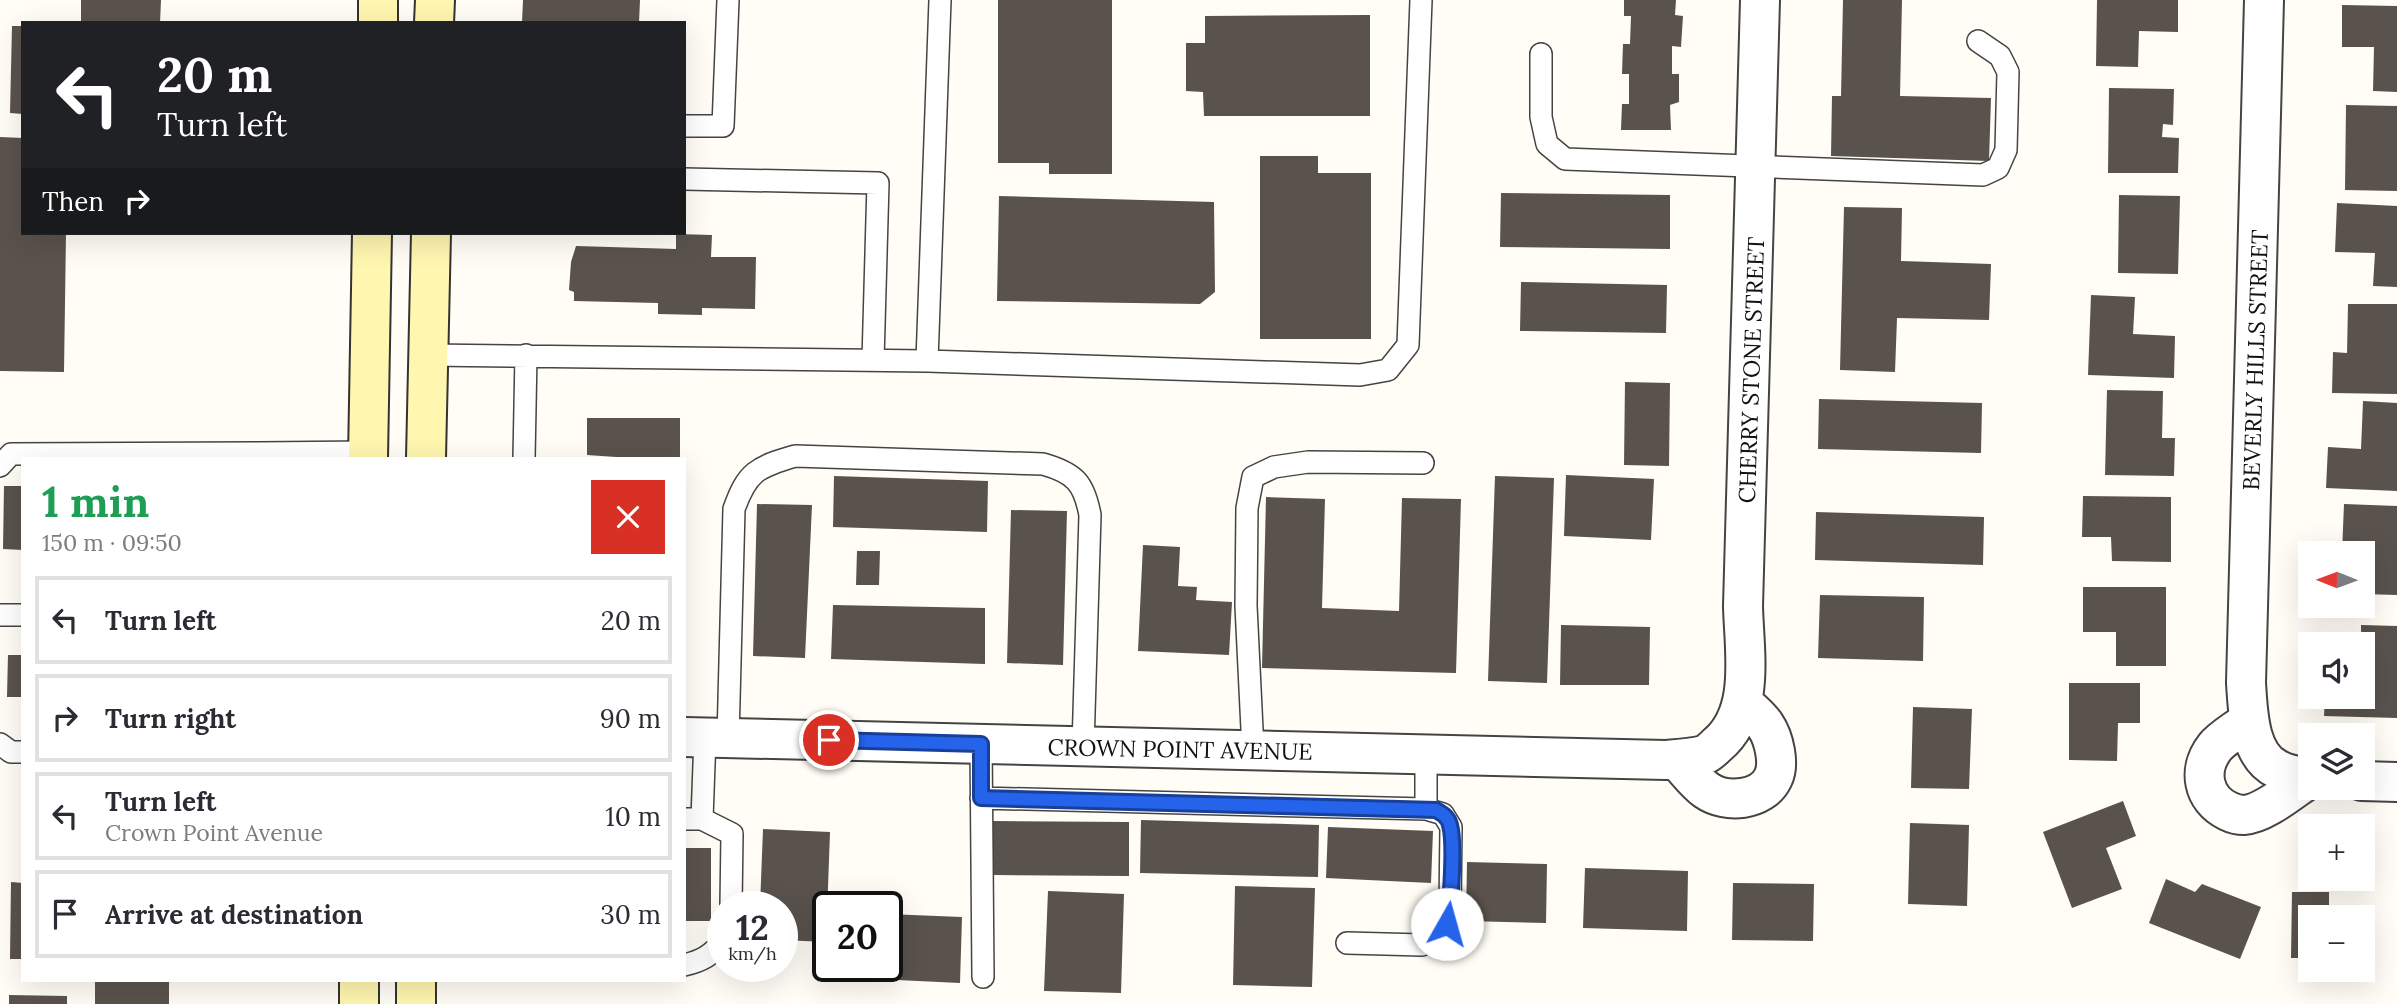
<!DOCTYPE html>
<meta charset="utf-8">
<style>
:root{--surface:#fff;--page:#f7f7f7;--text:#2b2b33;--muted:#7c7c81;--line:#e1e1e2}
body{margin:0;font-family:Lora,serif;background:var(--page);color:var(--text);height:100vh;display:flex;flex-direction:column;font-size:26px;white-space:nowrap}
*{box-sizing:border-box;margin:0}
p{font-size:23px;color:var(--muted)}
.icon{flex:none;width:38px;height:38px;fill:none;stroke:currentColor;stroke-width:2;stroke-linecap:round;stroke-linejoin:round}
.map{position:relative;flex:1;overflow:hidden}
.side{position:absolute;left:21px;top:457px;width:665px;height:525px;display:flex;flex-direction:column;background:var(--surface);border-radius:0px;box-shadow:0 7px 28px #0002}
.side>*{flex:none}
.guide{position:absolute;left:21px;top:21px;width:665px;height:214px;border-radius:0px;box-shadow:0 7px 28px #0002;background:#202124;color:#fff;overflow:hidden}
.needle{width:46px;rotate:271deg}
.buttons{position:absolute;left:2298px;top:541px;display:grid;gap:14px}
.buttons a{display:grid;place-items:center;width:77px;height:77px;border-radius:0px;background:var(--surface);box-shadow:0 7px 28px #0002;font-size:35px}
.speed{position:absolute;left:707px;top:891px;display:flex;gap:14px;font-size:35px;font-weight:700;text-align:center}
.speed>*{display:grid;place-content:center;width:91px;height:91px;border-radius:50%;background:var(--surface);box-shadow:0 7px 28px #0002;line-height:1}
.speed small{font-size:18px;font-weight:400}
.speed .limit{border:4px solid #111;border-radius:10px;background:#fff;color:#111}
.pin{position:absolute;display:grid;place-items:center;width:60px;height:60px;color:#fff;margin:-30px;border:4px solid #fff;border-radius:50%;box-shadow:0 2px 7px #0007}
.me{position:absolute;width:77px;margin:-38px;rotate:7deg;stroke-linejoin:round;filter:drop-shadow(0 0 5px #0008)}
.turn{display:flex;align-items:center;gap:24px;height:147px;padding:0 21px;font-size:32px}
.turn .icon{width:91px;height:91px;stroke-width:2.5}
.turn b{display:block;font-size:49px;line-height:60px}
.then{display:flex;align-items:center;height:66px;padding:0 21px;background:#0003;gap:14px;font-size:26px}
.round{display:grid;place-items:center;flex:none;width:74px;height:74px;border-radius:0px;background:var(--page)}
.head{display:flex;align-items:center;justify-content:space-between;height:119px;padding:0 21px}
h1{font-size:42px;font-weight:800;line-height:52px;color:#1e9e55}
ul{padding:0;list-style:none}
li{display:flex;align-items:center;gap:21px;height:88px;margin:0 14px 10px;padding:0 7px;border:4px solid var(--line);border-radius:0px}
li div{flex:1}
li b{display:block;font-size:26px}
li em{font-style:normal}
.map>svg:first-child{display:block}
.building{fill:#5a524d}
.lines{fill:none;stroke-linecap:round;stroke-linejoin:round}
.lane-casing{stroke:#444;stroke-width:24}
.street-casing{stroke:#444;stroke-width:42}
.secondary-casing{stroke:#333;stroke-width:42}
.lane{stroke:#fff;stroke-width:21}
.street{stroke:#fff;stroke-width:38}
.secondary{stroke:#fff6b0;stroke-width:38}
.route-casing{stroke:#184099;stroke-width:18}
.route{stroke:#2563eb;stroke-width:12}
.labels{text-anchor:middle;dominant-baseline:central;stroke-width:7;stroke-linejoin:round;paint-order:stroke}
.street-label{font-size:23px;fill:#111;stroke:#fff}
</style>
<div class="map">
<svg width="2397" height="1004" viewBox="0 0 2397 1004">
<rect width="100%" height="100%" fill="#fffdf5"/>
<path class="building" d="M81,0H161L160,23L81,22Z
M523,0H640L639,23H522Z
M998,0H1112V174H1049V163H998Z
M1624,0H1676L1675,15L1683,16L1681,47L1672,46V74H1679V102L1670,105L1671,130H1621L1622,104H1629V74H1622L1623,44H1630L1631,16H1624Z
M1843,0H1902L1900,96L1991,98L1989,161L1831,156L1832,96H1841Z
M2097,0H2178V32L2139,31L2138,67L2096,66Z
M2342,5L2397,6V92L2373,91L2374,47H2342Z
M1370,15V116H1204L1203,92L1186,91V43H1205V16Z
M12,26H23V114L10,113Z
M2109,88L2174,89L2173,125L2163,124L2162,137L2179,138L2178,173H2108Z
M2346,105L2397,106V191L2345,190Z
M0,137L23,138V233H66L64,372L0,371Z
M1260,156H1318V173H1371V339H1260Z
M1501,193L1670,195V249L1500,247Z
M2119,195L2180,196L2178,274L2118,273Z
M999,196L1214,202L1215,292L1200,304L997,301Z
M2337,203L2397,206V287L2373,286L2375,253L2335,252Z
M1844,207L1902,208L1901,261L1991,264L1989,320L1897,318L1895,372L1840,370Z
M676,234L712,235L711,257H756L755,309L702,308V315L658,314V303L574,301V292L569,290L571,262L576,246L676,249Z
M1521,282L1667,285L1666,333L1520,331Z
M2091,295L2135,297L2133,334L2175,336L2174,378L2088,375Z
M2348,304H2397V394L2332,393L2333,352L2347,353Z
M1625,382L1670,383L1669,466L1624,465Z
M2107,390L2163,391L2162,438H2175L2174,476L2105,475Z
M1819,399L1982,403L1981,453L1818,449Z
M2363,401L2397,403V491L2326,488L2328,447L2361,449Z
M587,418H680V458H631L587,455Z
M1566,475L1654,479L1651,540L1564,536Z
M834,476L988,481L987,532L833,527Z
M1495,476L1554,478L1547,683L1488,681Z
M4,486H23V550L3,549Z
M2083,496L2171,497V562L2112,561L2111,537H2082Z
M1266,497L1325,499L1322,608L1399,611L1402,498L1461,499L1456,673L1262,668Z
M757,504L812,505L805,658L753,656Z
M2344,504L2397,506V595L2362,594V553H2342Z
M1011,510L1067,511L1063,665L1007,663Z
M1816,512L1984,517L1983,565L1815,560Z
M1143,545L1180,547L1178,586L1197,587L1196,600L1232,602L1229,655L1138,651Z
M857,551H880L879,585H856Z
M2083,587H2166V666H2116V632H2083Z
M1820,595L1924,597L1923,661L1818,658Z
M833,605L985,608V664L831,659Z
M1561,625L1650,627L1649,685H1560Z
M2361,625L2397,626V718L2324,716L2325,696H2362Z
M8,655H23V697H7Z
M2069,683H2140V723H2118L2117,761L2069,760Z
M1913,707L1972,709L1969,789L1911,788Z
M2123,801L2136,836L2106,848L2122,889L2072,908L2043,832Z
M1141,820L1319,825L1318,877L1140,873Z
M993,821L1129,822V876L993,875Z
M1910,823L1969,825L1967,906L1908,904Z
M1328,827L1433,831L1431,883L1326,878Z
M763,829L830,832L826,942L782,940V906H760Z
M684,848H711V921H684Z
M1467,862L1547,864L1546,923L1466,921Z
M1585,868L1688,871L1687,931L1583,928Z
M2166,879L2195,892L2202,884L2261,907L2240,959L2149,923Z
M11,882L23,883V959H10Z
M1733,883L1814,884L1813,941L1732,940Z
M1235,886L1315,888L1312,987L1233,985Z
M1048,891L1124,894L1121,993L1044,991Z
M2292,892H2329V906L2361,907V917H2310V958H2291Z
M887,914L962,917L960,983L855,978L856,966H887Z
M95,980H169V1004H95Z
M9,995L67,996V1004H9Z"/>
<g class="lines">
<g class="lane-casing">
<path id="lane" d="M1541,54V117L1547,144L1565,159L1983,175L1998,168L2006,150L2008,72L2000,56L1978,41
M684,126H723L728,0
M684,179L878,183L873,360
M428,355L927,361L1360,375L1388,370L1408,345L1421,0
M927,361L940,0
M259,458V453L369,452
M524,458L526,355
M0,466L11,454L259,453
M0,615H23
M728,738L734,509C747,472 757,467 795,456L1043,464C1075,473 1084,483 1090,515L1083,746
M0,744L11,752H23
M981,744L983,977
M1253,750L1246,606L1247,508L1253,477L1274,467L1308,462L1423,463
M981,798L1426,809L1443,814L1451,827L1450,908L1447,924L1437,936L1422,945L1347,943
M1426,809V754
M684,819H702L732,834L731,906
M702,819L705,737
M684,965C702,961 712,955 723,941"/>
</g>
<g class="street-casing">
<path id="street" d="M2264,0L2246,683C2248,710 2248,755 2277,769C2287,775 2299,776 2310,778
M2249,720C2239,729 2223,737 2215,747C2197,770 2203,799 2228,811C2232,813 2239,815 2244,815C2264,814 2293,789 2310,778
M684,737L1666,760C1678,759 1692,758 1704,755C1709,753 1713,749 1717,745C1756,713 1744,651 1743,606L1760,0
M1676,759C1686,769 1695,782 1706,790C1726,804 1762,801 1773,778C1780,764 1774,738 1765,725C1760,717 1750,709 1742,702
M2362,781L2397,782"/>
</g>
<g class="secondary-casing">
<path id="secondary" d="M378,23V0
M434,23L435,0
M368,458L372,233
M426,458L431,233
M359,1004V980
M416,1004V980"/>
</g>
<use href="#lane" class="lane"/>
<use href="#street" class="street"/>
<use href="#secondary" class="secondary"/>
</g>
<g class="lines">
<g class="route-casing">
<path id="route" d="M829,740L981,744V798L1436,810C1443,814 1448,817 1450,825C1455,843 1451,906 1447,924"/>
</g>
<use href="#route" class="route"/>
</g>
<g class="labels">
<g class="street-label">
<text transform="translate(2255 360) rotate(-88)">BEVERLY HILLS STREET</text>
<text transform="translate(1751 370) rotate(-88)">CHERRY STONE STREET</text>
<text transform="translate(1180 749) rotate(1)">CROWN POINT AVENUE</text>
</g>
</g>
</svg>
<div class="buttons">
<a><svg class="needle" viewBox="-14 -14 28 28"><path d="M0-13l5 13h-10z" fill="#e53935"/><path d="M0 13l5-13h-10z" fill="#7c7c81"/></svg></a>
<a><svg class="icon" aria-label="sound" viewBox="0 0 24 24"><path d="M4 9h4l5-4v14l-5-4H4zM17 9q2 3 0 6"/></svg></a>
<a><svg class="icon" aria-label="layers" viewBox="0 0 24 24"><path d="M12 4l9 5-9 5-9-5zM3 14l9 5 9-5"/></svg></a>
<a>+</a>
<a>−</a>
</div>
<div class="speed"><div>12<small>km/h</small></div><div class="limit">20</div></div>
<div class="pin" style="left:829px;top:740px;background:#d93025"><svg class="icon" aria-label="arrive" viewBox="0 0 24 24"><path d="M6 21V4h12l-3 4 3 4H6"/></svg></div>
<svg class="me" style="left:1447px;top:924px" viewBox="-20 -20 40 40"><circle r="19" fill="#fff"/><path d="M0-13L10 11 0 6-10 11z" fill="#2563eb"/></svg>
<div class="guide">
<div class="turn"><svg class="icon" aria-label="left" viewBox="0 0 24 24"><path d="M17 20v-9H6M10 6l-5 5 5 5"/></svg><div><b>20 m</b>Turn left</div></div>
<div class="then">Then<svg class="icon" aria-label="right" viewBox="0 0 24 24"><path d="M7 20v-9h11M14 6l5 5-5 5"/></svg></div>
</div>
<section class="side">
<div class="head"><div><h1>1 min</h1><p>150 m · 09:50</p></div><a class="round" style="background:#d93025;color:#fff"><svg class="icon" aria-label="close" viewBox="0 0 24 24"><path d="M6 6l12 12M18 6L6 18"/></svg></a></div>
<ul>
<li><svg class="icon" aria-label="left" viewBox="0 0 24 24"><path d="M17 20v-9H6M10 6l-5 5 5 5"/></svg><div><b>Turn left</b></div><em>20 m</em></li>
<li><svg class="icon" aria-label="right" viewBox="0 0 24 24"><path d="M7 20v-9h11M14 6l5 5-5 5"/></svg><div><b>Turn right</b></div><em>90 m</em></li>
<li><svg class="icon" aria-label="left" viewBox="0 0 24 24"><path d="M17 20v-9H6M10 6l-5 5 5 5"/></svg><div><b>Turn left</b><p>Crown Point Avenue</p></div><em>10 m</em></li>
<li><svg class="icon" aria-label="arrive" viewBox="0 0 24 24"><path d="M6 21V4h12l-3 4 3 4H6"/></svg><div><b>Arrive at destination</b></div><em>30 m</em></li>
</ul>
</section>
</div>
